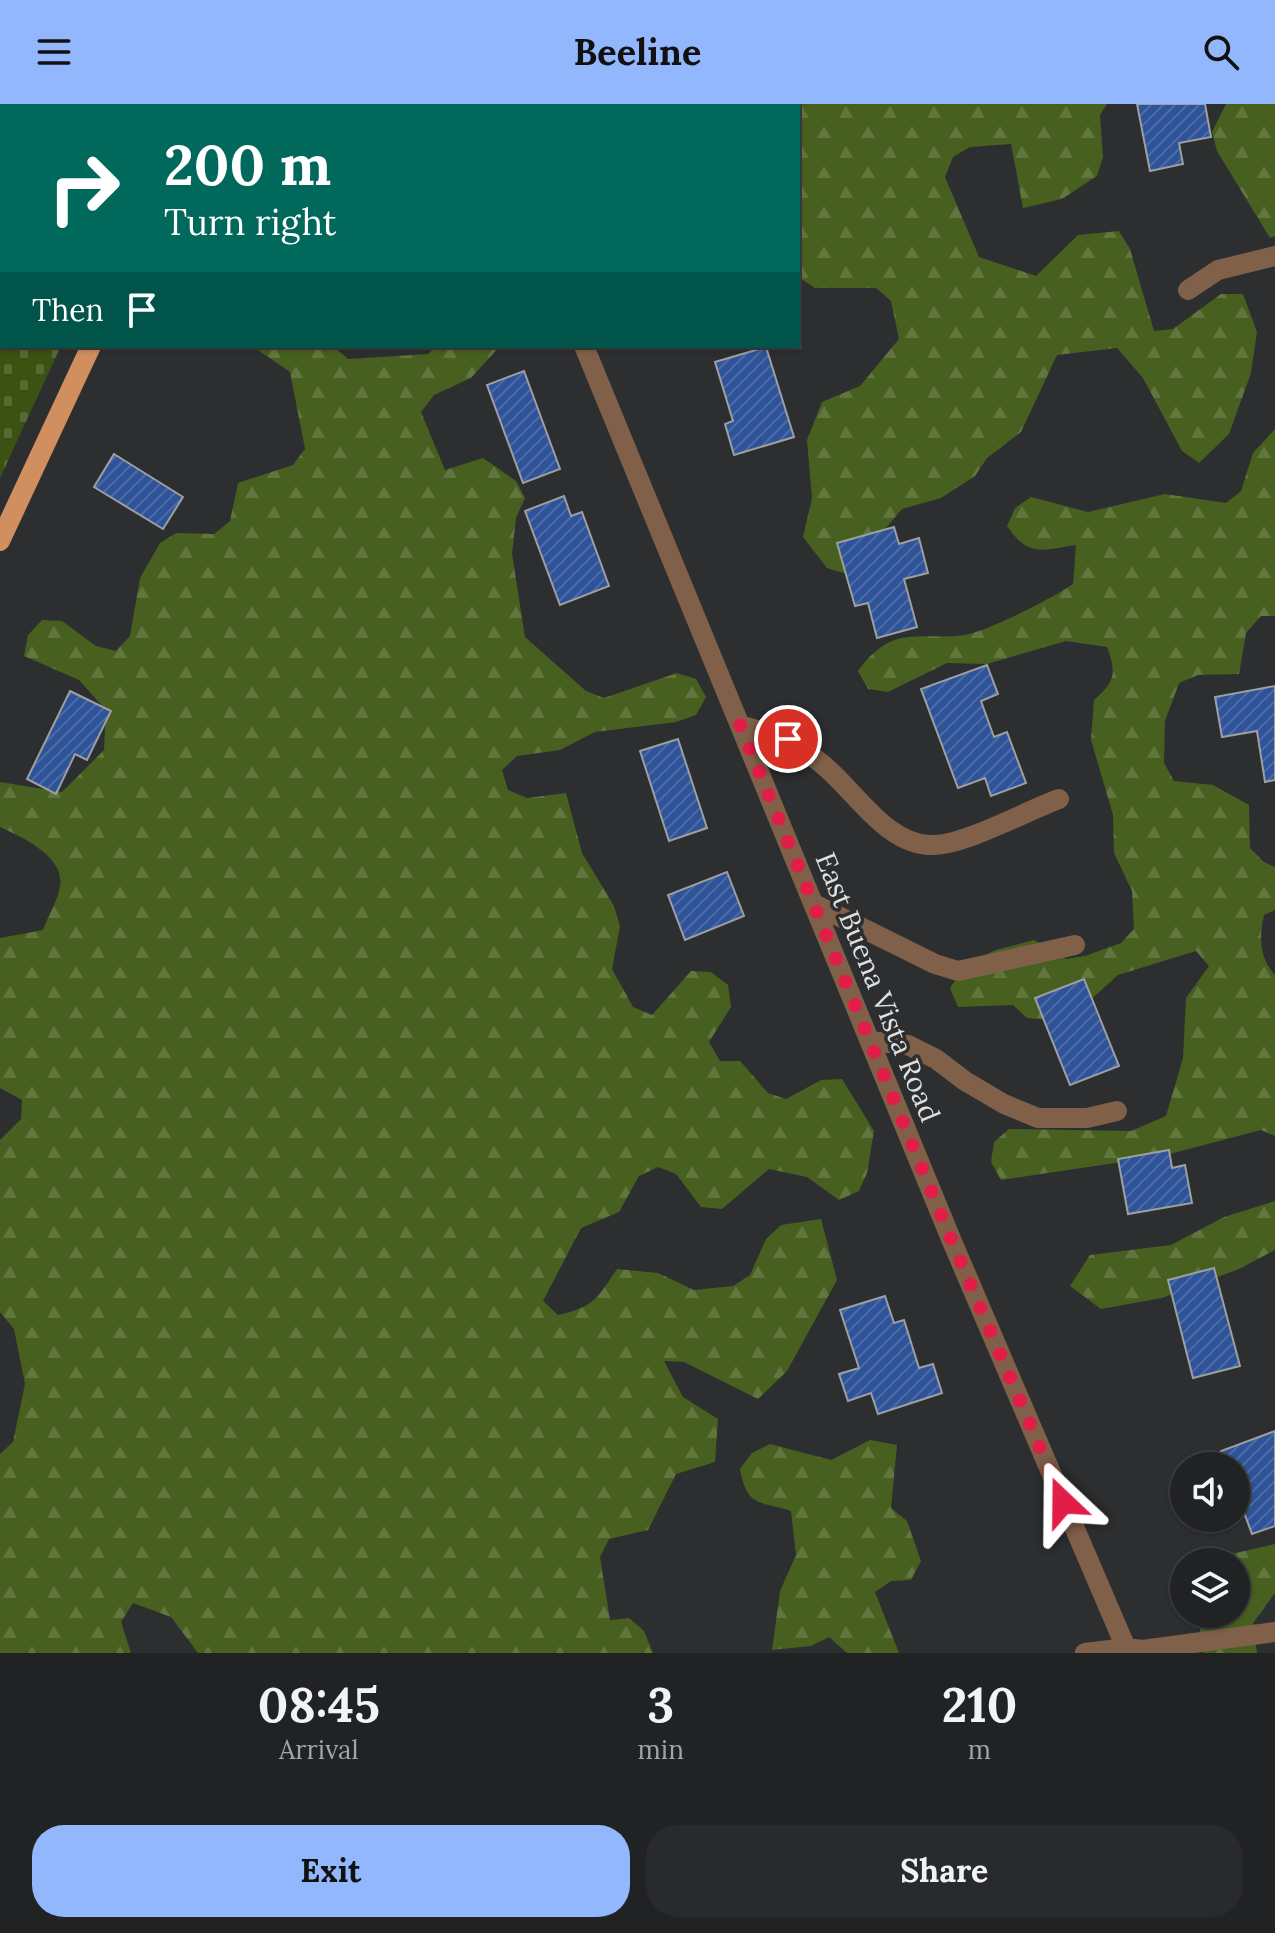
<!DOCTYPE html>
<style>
:root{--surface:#212224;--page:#292a2c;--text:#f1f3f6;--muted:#a2a4a6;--line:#3e3f41;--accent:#93b7fd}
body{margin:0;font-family:Lora,serif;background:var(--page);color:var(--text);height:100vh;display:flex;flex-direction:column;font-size:30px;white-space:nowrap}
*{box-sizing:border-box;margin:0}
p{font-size:26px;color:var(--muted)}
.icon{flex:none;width:44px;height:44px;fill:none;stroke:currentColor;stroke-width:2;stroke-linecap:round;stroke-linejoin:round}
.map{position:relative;height:1549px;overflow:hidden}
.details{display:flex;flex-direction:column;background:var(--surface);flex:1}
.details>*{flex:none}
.banner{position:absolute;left:0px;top:0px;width:800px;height:244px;box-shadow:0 2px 6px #0004,0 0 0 2px var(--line);background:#00695c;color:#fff;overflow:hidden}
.fabs{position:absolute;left:1170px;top:1348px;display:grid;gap:16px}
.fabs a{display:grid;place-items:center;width:80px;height:80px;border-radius:50%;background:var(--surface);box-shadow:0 2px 6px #0004,0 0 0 2px var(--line);font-size:40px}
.pin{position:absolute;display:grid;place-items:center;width:68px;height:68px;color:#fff;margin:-34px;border:4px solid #fff;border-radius:50%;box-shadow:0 2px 8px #0007}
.me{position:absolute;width:88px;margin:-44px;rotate:337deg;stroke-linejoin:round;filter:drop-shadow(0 0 6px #0008)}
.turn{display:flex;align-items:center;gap:28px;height:168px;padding:0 32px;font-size:36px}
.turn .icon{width:104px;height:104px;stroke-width:2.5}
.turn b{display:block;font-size:56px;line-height:68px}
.then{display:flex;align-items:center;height:76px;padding:0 32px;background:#0003;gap:16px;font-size:30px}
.eta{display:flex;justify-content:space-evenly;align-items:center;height:136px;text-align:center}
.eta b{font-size:48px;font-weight:800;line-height:56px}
.action{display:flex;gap:16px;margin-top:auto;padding:16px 32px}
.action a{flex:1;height:92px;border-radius:32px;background:var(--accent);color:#111;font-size:32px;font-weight:800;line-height:92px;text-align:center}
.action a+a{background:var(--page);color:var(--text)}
header{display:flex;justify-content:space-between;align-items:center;height:104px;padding:0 32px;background:var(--accent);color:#111;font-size:36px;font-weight:800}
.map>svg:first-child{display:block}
.green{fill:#3a5212}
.forest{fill:url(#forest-firs)}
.cemetery{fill:url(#cemetery-stones)}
.building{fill:url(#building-hatch);stroke:#9d9fa1;stroke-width:2}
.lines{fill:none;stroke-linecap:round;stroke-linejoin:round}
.minor{stroke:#806049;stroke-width:20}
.major{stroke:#d18f5f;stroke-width:20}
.route{stroke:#e11d48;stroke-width:14;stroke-dasharray:0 25.2}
.labels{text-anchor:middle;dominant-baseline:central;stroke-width:7;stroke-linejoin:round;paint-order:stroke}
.street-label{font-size:28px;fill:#dfe0e1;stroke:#2c2e30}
</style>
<header><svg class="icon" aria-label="menu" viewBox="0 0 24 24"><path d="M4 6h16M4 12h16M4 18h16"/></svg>Beeline<svg class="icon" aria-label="search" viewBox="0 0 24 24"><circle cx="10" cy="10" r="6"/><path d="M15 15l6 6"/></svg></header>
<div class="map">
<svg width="1275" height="1549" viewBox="0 0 1275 1549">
<defs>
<pattern id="forest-firs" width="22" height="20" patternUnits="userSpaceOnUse" patternTransform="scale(2)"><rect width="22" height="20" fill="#47601f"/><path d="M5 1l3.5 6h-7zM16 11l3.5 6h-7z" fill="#61763f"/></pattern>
<pattern id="cemetery-stones" width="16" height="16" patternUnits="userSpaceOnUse" patternTransform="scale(2)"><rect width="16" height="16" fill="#3a5212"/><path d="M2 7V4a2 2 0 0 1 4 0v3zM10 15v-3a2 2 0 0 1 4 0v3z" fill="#566b34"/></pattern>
<pattern id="building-hatch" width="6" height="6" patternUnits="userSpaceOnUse" patternTransform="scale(2)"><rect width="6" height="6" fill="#2e5398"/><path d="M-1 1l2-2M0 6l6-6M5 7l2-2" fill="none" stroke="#4c6ba6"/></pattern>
</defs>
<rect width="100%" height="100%" fill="#2c2e30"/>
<path class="green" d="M0,0H168L2,2V140Z"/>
<path class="forest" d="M641,0H1107L1100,11L1103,53L1097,72L1062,95L1023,104L1011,40L970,43L953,53L945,73L979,153L1036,172L1078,131L1119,127L1130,145L1154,227L1173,225L1221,190H1243L1257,228L1251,269L1229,330L1199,359L1182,347L1143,274L1117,244L1057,251L1021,328L987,354L975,372L941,394L902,405L847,470L827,464L803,433L812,394L807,336L822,298L860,282L899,235L891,197L876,184H815L798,173V2H641Z
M1226,0H1275V132L1270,134L1217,47L1212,28Z
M252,242H333L348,255L428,250L436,242H500L471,274L434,291L421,308L445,366L483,354L516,377L525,394L516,414L512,450L525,533L586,587L604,594L677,569L696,575L706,593L696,611L676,618L595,628L560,646L517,652L502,666L508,686L527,694L566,689L582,749L614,802L620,822L612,865L633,903L652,911L691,867L711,868L728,881L731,903L709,938L720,957H740L768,989L786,995L821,976L842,975L874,1027L867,1069L859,1087L839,1096L807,1073L769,1065L722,1105L701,1103L676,1070L658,1063L639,1072L619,1108L581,1124L543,1197L558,1211C595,1203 597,1194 617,1165L658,1169L694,1186L733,1182L750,1171L766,1135L781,1121L821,1115L837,1176L787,1267L758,1295L684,1258L664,1257L683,1293L718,1315L715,1358L676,1370L648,1426L609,1435L600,1453L610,1516L629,1514L644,1527L653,1549H198L171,1513L133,1499L121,1518L131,1549H0V1350L13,1338L25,1280L14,1225L0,1208V1036L21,1015L22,996L0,984V834L43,826C48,812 57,798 60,783C66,753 22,733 0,723V678L62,688L104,646L106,606L79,576L24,552L28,531L42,516L62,517L96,542L116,547L130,532L140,474L160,439L176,429L214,430L230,417L238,379L293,361L305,345L290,268Z
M1275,325V512H1261L1246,529L1239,570L1198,571L1179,579L1165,617L1164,659L1174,677L1213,681L1249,701L1250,744L1264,758L1275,763V806L1264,811C1259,834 1259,853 1275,871V1032L1261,1026L1162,1052L1001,1076L991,1058L994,1038L1009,1025L1131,1027L1166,1012L1183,954L1186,894L1209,862L1196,847L1118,871L1086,900L1048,916L1027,914L1013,901L958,903L950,884L967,860L996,846L1034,836L1066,855L1085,852L1121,839L1134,825L1132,787L1114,749L1113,711L1091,636L1094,596C1115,577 1117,570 1107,543L1066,537L987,560L947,559L888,588L868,585L858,567C893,519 918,537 965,531C986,528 1055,493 1073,480L1076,441C1041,446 1029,454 1007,422L1015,404L1031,393L1088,408L1165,390L1226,399L1241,387L1253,349Z
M1275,1097V1146L1239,1165L1162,1194L1101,1205L1070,1182L1090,1151L1171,1141L1224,1113Z
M870,1336L897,1341L891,1404L907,1417L921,1457L911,1476L891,1477L875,1488L899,1549H847L829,1533L811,1542L772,1546L780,1487L796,1451L791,1407C759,1397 747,1403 740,1365L752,1349L770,1340L831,1356Z
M1275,1440V1489L1253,1519L1257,1549H1203L1200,1525L1204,1510H1236V1458H1221L1227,1451Z"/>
<path class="cemetery" d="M0,195L2,242L60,244L0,374Z"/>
<path class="building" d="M1137,0H1205L1211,33L1179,39L1183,60L1150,67Z
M766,243L794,333L734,351L725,320L733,317L715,258Z
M524,267L560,365L523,379L487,281Z
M114,350L183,393L163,425L94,383Z
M564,392L571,412L582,408L609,482L560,501L525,407Z
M894,423L899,440L919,434L928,469L904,475L917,523L877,534L868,499L855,502L837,439Z
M987,561L998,590L981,597L994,633L1007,628L1026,679L991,692L985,674L958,684L921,585Z
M1275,582V676L1265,678L1257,627L1222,633L1215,593Z
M70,587L111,607L87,656L75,650L56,690L27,675Z
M678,635L707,724L669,737L640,647Z
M727,768L744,812L685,836L668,791Z
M1084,875L1119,962L1070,981L1035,894Z
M1169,1046L1172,1064L1185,1061L1192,1099L1128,1110L1118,1055Z
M1214,1164L1240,1262L1193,1274L1168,1176Z
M885,1192L894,1219L904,1216L919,1264L933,1260L942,1289L878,1310L871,1289L848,1297L839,1270L859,1264L840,1206Z
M1275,1327V1422L1252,1430L1236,1387V1362H1226L1221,1347Z"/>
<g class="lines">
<path class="minor" d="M179,0L183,2
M479,0L480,2
M106,2L107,0
M1188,186L1218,166L1275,152
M584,242L951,1135L1126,1544
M740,621C775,631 793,636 822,660C854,685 887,743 933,741C965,741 1026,707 1059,695
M814,800L935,860L958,867L1075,841
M870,937L908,941L936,955L965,977L1004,1000L1038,1014H1087L1117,1007
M1085,1549L1126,1544L1143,1546L1275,1528"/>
<path class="major" d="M199,2L200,0
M0,437L91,242"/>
</g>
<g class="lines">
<path class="route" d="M788,635L740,621L951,1135L1063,1398"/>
</g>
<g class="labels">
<g class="street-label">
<text transform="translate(878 883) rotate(68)">East Buena Vista Road</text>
</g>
</g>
</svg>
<div class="fabs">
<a><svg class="icon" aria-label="sound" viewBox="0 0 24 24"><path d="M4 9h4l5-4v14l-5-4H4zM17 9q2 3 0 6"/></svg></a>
<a><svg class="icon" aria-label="layers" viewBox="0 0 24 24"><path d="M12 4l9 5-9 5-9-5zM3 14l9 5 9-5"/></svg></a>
</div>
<div class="pin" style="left:788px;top:635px;background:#d93025"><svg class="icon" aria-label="arrive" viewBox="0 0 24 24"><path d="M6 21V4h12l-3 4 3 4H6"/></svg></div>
<svg class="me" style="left:1063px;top:1398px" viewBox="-20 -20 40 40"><path d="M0-17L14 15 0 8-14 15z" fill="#e11d48" stroke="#fff" stroke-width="4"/></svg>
<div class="banner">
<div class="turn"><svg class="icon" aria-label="right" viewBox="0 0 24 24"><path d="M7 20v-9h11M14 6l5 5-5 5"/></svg><div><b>200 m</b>Turn right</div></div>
<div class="then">Then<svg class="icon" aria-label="arrive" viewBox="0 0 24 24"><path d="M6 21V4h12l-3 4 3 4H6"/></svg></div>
</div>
</div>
<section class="details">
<div class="eta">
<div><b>08:45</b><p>Arrival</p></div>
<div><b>3</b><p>min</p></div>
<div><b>210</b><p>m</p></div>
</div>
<div class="action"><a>Exit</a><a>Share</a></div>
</section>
